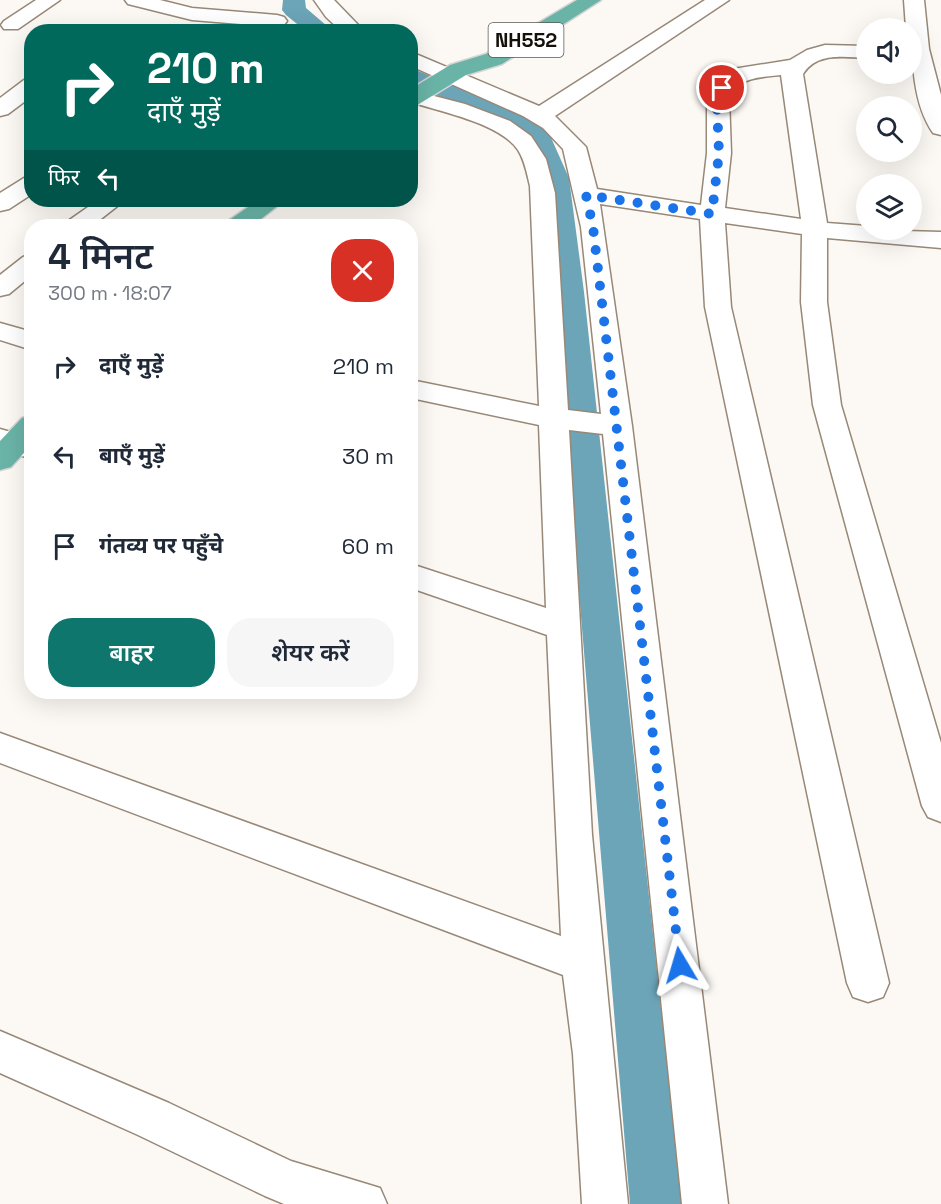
<!DOCTYPE html>
<html lang="hi">
<meta charset="utf-8">
<style>
:root{--surface:#fff;--page:#f6f6f7;--text:#1f2937;--muted:#747a83;--accent:#0f766e}
body{margin:0;font-family:"Space Grotesk","Noto Sans Devanagari",sans-serif;background:var(--page);color:var(--text);height:100vh;display:flex;flex-direction:column;font-size:22px;white-space:nowrap}
*{box-sizing:border-box;margin:0}
p{font-size:20px;color:var(--muted)}
.icon{flex:none;width:33px;height:33px;fill:none;stroke:currentColor;stroke-width:2;stroke-linecap:round;stroke-linejoin:round}
.map{position:relative;flex:1;overflow:hidden}
.panel{position:absolute;left:24px;top:219px;width:394px;height:480px;display:flex;flex-direction:column;background:var(--surface);border-radius:24px;box-shadow:0 6px 24px #0002}
.panel>*{flex:none}
.hud{position:absolute;left:24px;top:24px;width:394px;height:183px;border-radius:24px;box-shadow:0 6px 24px #0002;background:#00695c;color:#fff;overflow:hidden}
.tools{position:absolute;left:856px;top:18px;display:grid;gap:12px}
.tools a{display:grid;place-items:center;width:66px;height:66px;border-radius:50%;background:var(--surface);box-shadow:0 6px 24px #0002;font-size:30px}
.pin{position:absolute;display:grid;place-items:center;width:51px;height:51px;color:#fff;margin:-26px;border:3px solid #fff;border-radius:50%;box-shadow:0 2px 6px #0007}
.me{position:absolute;width:66px;margin:-33px;rotate:353deg;stroke-linejoin:round;filter:drop-shadow(0 0 4px #0008)}
.turn{display:flex;align-items:center;gap:21px;height:126px;padding:0 24px;font-size:27px}
.turn .icon{width:78px;height:78px;stroke-width:2.5}
.turn b{display:block;font-size:42px;line-height:51px}
.then{display:flex;align-items:center;height:57px;padding:0 24px;background:#0003;gap:12px;font-size:22px}
.round{display:grid;place-items:center;flex:none;width:63px;height:63px;border-radius:24px;background:var(--page)}
.summary{display:flex;align-items:center;justify-content:space-between;height:102px;padding:0 24px}
h1{font-size:36px;font-weight:600;line-height:45px}
.button{display:flex;gap:12px;margin-top:auto;padding:12px 24px}
.button a{flex:1;height:69px;border-radius:24px;background:var(--accent);color:#fff;font-size:24px;font-weight:600;line-height:69px;text-align:center}
.button a+a{background:var(--page);color:var(--text)}
ul{padding:0;list-style:none}
li{display:flex;align-items:center;gap:18px;height:90px;padding:0 24px}
li div{flex:1}
li b{display:block;font-size:22px}
li em{font-style:normal}
.map>svg:first-child{display:block}
.lines{fill:none;stroke-linecap:round;stroke-linejoin:round}
.canal{fill:#6ca4b8;fill-rule:evenodd}
.minor-casing{stroke:#988877;stroke-width:3}
.trunk-casing{stroke:#d5d4d3;stroke-width:3}
.minor{fill:#fff;fill-rule:evenodd}
.trunk{fill:#6ab4a7;fill-rule:evenodd}
.route{stroke:#1a73e8;stroke-width:10;stroke-dasharray:0 18}
.labels{text-anchor:middle;dominant-baseline:central;stroke-width:5;stroke-linejoin:round;paint-order:stroke}
.shield{fill:#fff;stroke:#5b5853;stroke-width:1.5}
.shield-label{font-size:20px;font-weight:bold;fill:#151009}
</style>
<div class="map">
<svg width="941" height="1204" viewBox="0 0 941 1204">
<rect width="100%" height="100%" fill="#fcf9f5"/>
<g class="lines">
<path class="canal" d="M283,0H305L306,8L334,32H307L286,15L282,10Z
M411,68L544,122L569,178L584,292L682,1204H630L554,292L541,178L524,133L411,84Z"/>
<g class="minor-casing">
<path id="minor" d="M36,0H60L18,29H4L1,25L4,21Z
M125,0H160L192,8L277,15L284,17L287,21L284,25L277,27L192,20L128,4Z
M314,0H334L365,32H342L326,17Z
M705,0H729L555,116L586,147L597,189L701,205L707,153V97L714,83L733,69L790,60L807,50L825,45L867,46V58C844,57 817,52 803,74L827,223L867,226V230L941,232V248L827,238V302L841,405L941,743V822L928,817L922,806L813,405L801,302L802,234L725,223L731,307L889,983L883,997L868,1002L853,997L847,983L705,307L700,219L600,204L632,426L728,1204H682L603,434L569,430L592,835L628,1204H582L573,1054L563,975L0,763V733L561,936L547,635L411,588V564L546,608L539,425L411,398V380L539,406L530,186C527,174 525,161 518,150C500,123 441,112 411,102V90L465,104L510,121L531,136L546,159L555,193L568,410L601,414L581,227L563,149L543,128L523,116L411,66V52L539,106ZM781,75L801,219L725,208L731,153L729,97C738,77 763,77 781,75Z
M904,0H924L929,49L941,95V135L933,133C913,104 912,62 912,28H906Z
M32,79V96L8,114L0,116V98L24,80Z
M32,176V194L9,209L0,211V193L24,178Z
M98,200H125L92,226H65L68,221Z
M32,254V275L9,294L0,296V275L23,257Z
M0,323L32,332V350L0,340Z
M0,429L32,438V459L0,449Z
M0,1031L169,1103L291,1161L380,1188L387,1204H284L265,1196L138,1135L0,1073Z"/>
</g>
<g class="trunk-casing">
<path id="trunk" d="M577,0H601L502,64L466,75L419,104L411,106V89L450,65L486,54Z
M258,200H285L252,226H225L228,221Z
M32,415V444L11,467L0,470V441L22,418Z"/>
</g>
<use href="#minor" class="minor"/>
<use href="#trunk" class="trunk"/>
</g>
<g class="lines">
<path class="route" d="M680,965L593,227L586,195L712,214L719,153L717,107L722,88"/>
</g>
<g class="labels">
<rect class="shield" x="488.5" y="23" width="75" height="34" rx="4.5"/>
<g class="shield-label">
<text x="526" y="40">NH552</text>
</g>
</g>
</svg>
<div class="tools">
<a><svg class="icon" aria-label="sound" viewBox="0 0 24 24"><path d="M4 9h4l5-4v14l-5-4H4zM17 9q2 3 0 6"/></svg></a>
<a><svg class="icon" aria-label="search" viewBox="0 0 24 24"><circle cx="10" cy="10" r="6"/><path d="M15 15l6 6"/></svg></a>
<a><svg class="icon" aria-label="layers" viewBox="0 0 24 24"><path d="M12 4l9 5-9 5-9-5zM3 14l9 5 9-5"/></svg></a>
</div>
<div class="pin" style="left:722px;top:88px;background:#d93025"><svg class="icon" aria-label="arrive" viewBox="0 0 24 24"><path d="M6 21V4h12l-3 4 3 4H6"/></svg></div>
<svg class="me" style="left:680px;top:965px" viewBox="-20 -20 40 40"><path d="M0-17L14 15 0 8-14 15z" fill="#1a73e8" stroke="#fff" stroke-width="4"/></svg>
<div class="hud">
<div class="turn"><svg class="icon" aria-label="right" viewBox="0 0 24 24"><path d="M7 20v-9h11M14 6l5 5-5 5"/></svg><div><b>210 m</b>दाएँ मुड़ें</div></div>
<div class="then">फिर<svg class="icon" aria-label="left" viewBox="0 0 24 24"><path d="M17 20v-9H6M10 6l-5 5 5 5"/></svg></div>
</div>
<section class="panel">
<div class="summary"><div><h1>4 मिनट</h1><p>300 m · 18:07</p></div><a class="round" style="background:#d93025;color:#fff"><svg class="icon" aria-label="close" viewBox="0 0 24 24"><path d="M6 6l12 12M18 6L6 18"/></svg></a></div>
<ul>
<li><svg class="icon" aria-label="right" viewBox="0 0 24 24"><path d="M7 20v-9h11M14 6l5 5-5 5"/></svg><div><b>दाएँ मुड़ें</b></div><em>210 m</em></li>
<li><svg class="icon" aria-label="left" viewBox="0 0 24 24"><path d="M17 20v-9H6M10 6l-5 5 5 5"/></svg><div><b>बाएँ मुड़ें</b></div><em>30 m</em></li>
<li><svg class="icon" aria-label="arrive" viewBox="0 0 24 24"><path d="M6 21V4h12l-3 4 3 4H6"/></svg><div><b>गंतव्य पर पहुँचे</b></div><em>60 m</em></li>
</ul>
<div class="button"><a>बाहर</a><a>शेयर करें</a></div>
</section>
</div>
